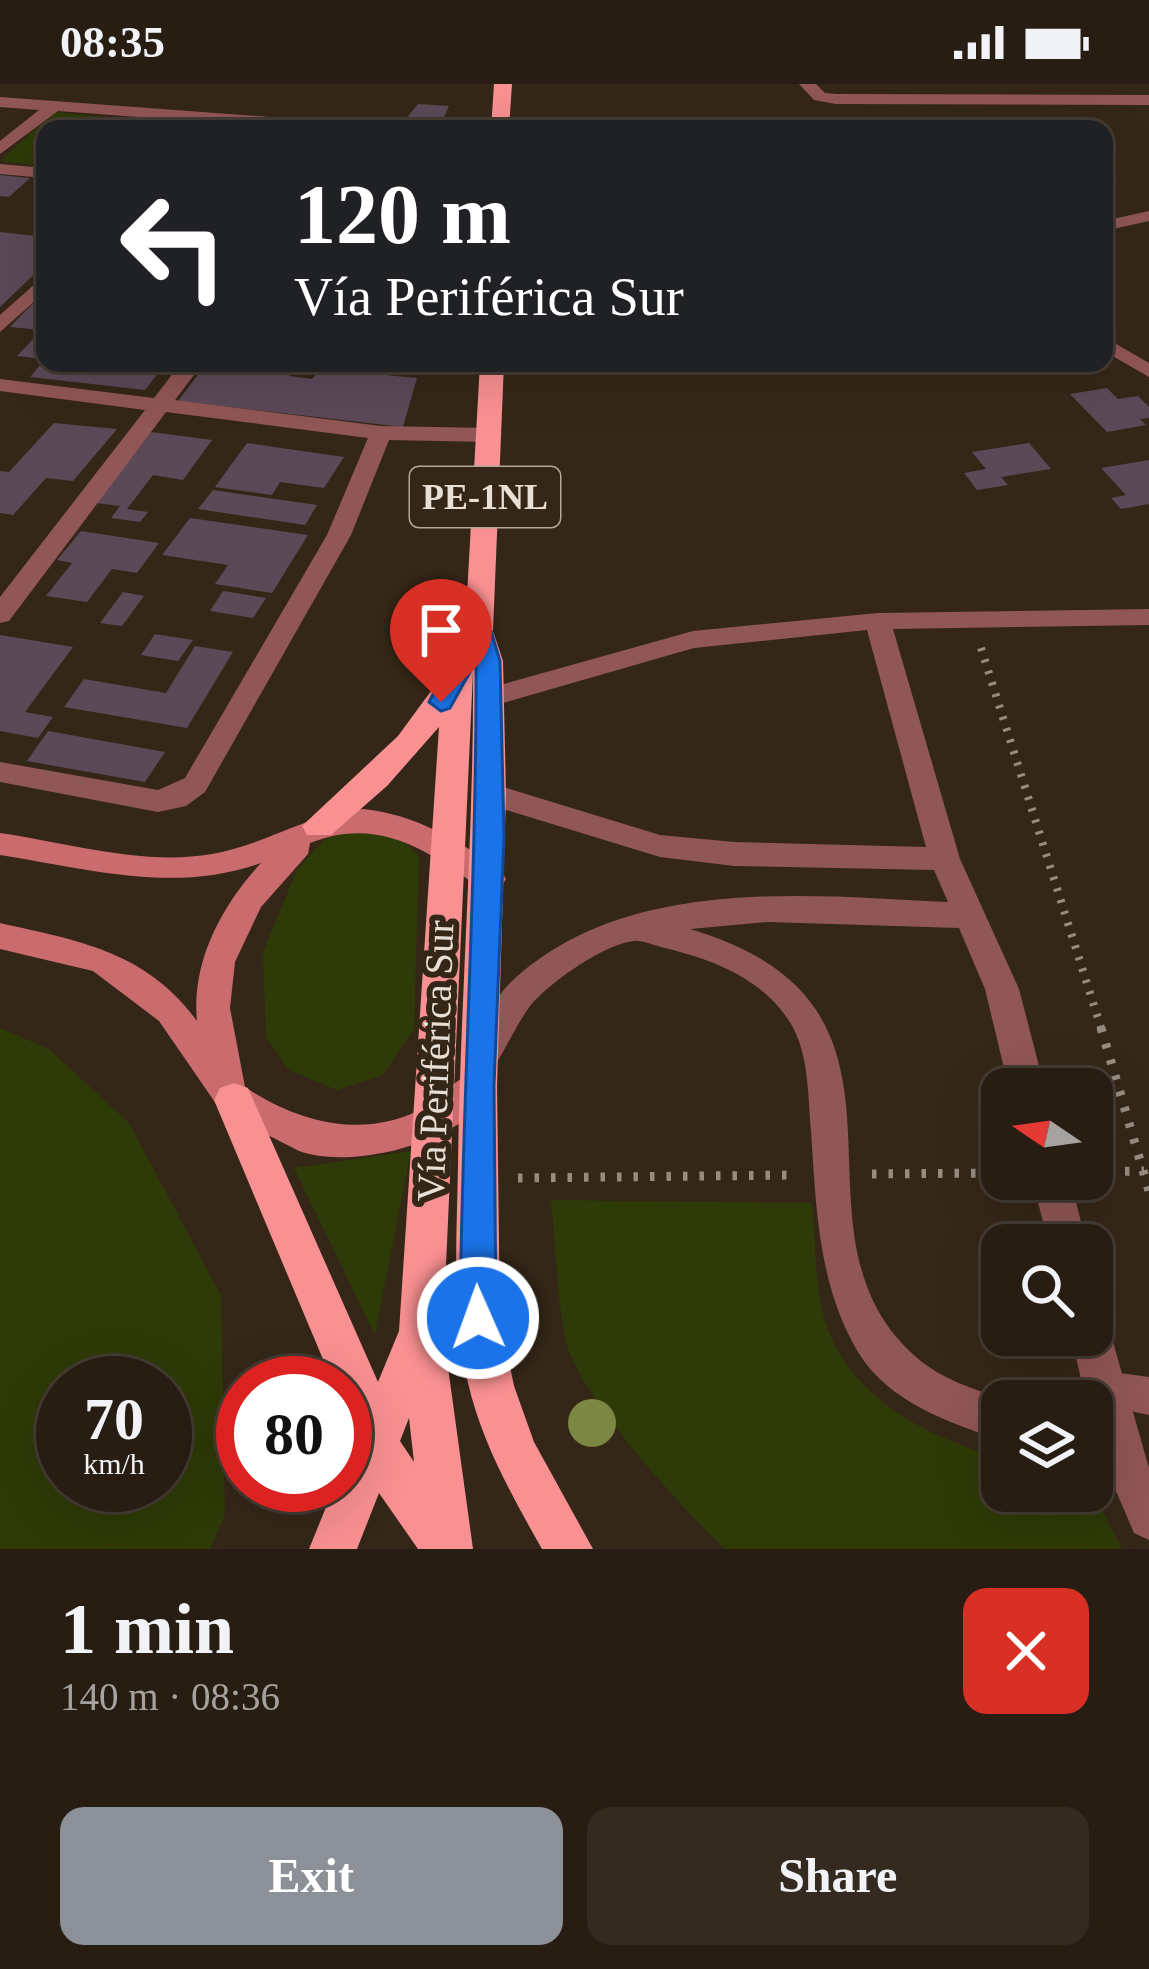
<!DOCTYPE html>
<meta charset="utf-8">
<style>
:root{--surface:#281d12;--page:#342a20;--text:#f1f3f6;--muted:#a5a29f;--line:#443b32;--accent:#8c9099}
body{margin:0;font-family:"Times New Roman",serif;background:var(--page);color:var(--text);height:100vh;display:flex;flex-direction:column;font-size:45px;white-space:nowrap}
*{box-sizing:border-box;margin:0}
p{font-size:39px;color:var(--muted)}
.icon{flex:none;width:66px;height:66px;fill:none;stroke:currentColor;stroke-width:2;stroke-linecap:round;stroke-linejoin:round}
.map{position:relative;height:1465px;overflow:hidden}
.sheet{display:flex;flex-direction:column;background:var(--surface);flex:1}
.sheet>*{flex:none}
.top-card{position:absolute;left:36px;top:36px;width:1077px;height:252px;border-radius:24px;box-shadow:0 12px 48px #0002,0 0 0 3px var(--line);background:#202124;color:#fff;overflow:hidden}
.needle{width:78px;rotate:283deg}
.controls{position:absolute;left:981px;top:984px;display:grid;gap:24px}
.controls a{display:grid;place-items:center;width:132px;height:132px;border-radius:24px;background:var(--surface);box-shadow:0 12px 48px #0002,0 0 0 3px var(--line);font-size:60px}
.speed{position:absolute;left:36px;top:1272px;display:flex;gap:24px;font-size:60px;font-weight:700;text-align:center}
.speed>*{display:grid;place-content:center;width:156px;height:156px;border-radius:50%;background:var(--surface);box-shadow:0 12px 48px #0002,0 0 0 3px var(--line);line-height:1}
.speed small{font-size:30px;font-weight:400}
.speed .limit{border:18px solid #d22;background:#fff;color:#111}
.pin{position:absolute;display:grid;place-items:center;width:102px;height:102px;color:#fff;margin:-123px -51px;border-radius:50% 50% 50% 0;rotate:-45deg;box-shadow:0 0 12px #0007}
.pin .icon{rotate:45deg}
.me{position:absolute;width:132px;margin:-66px;rotate:358deg;stroke-linejoin:round;filter:drop-shadow(0 0 9px #0008)}
.turn{display:flex;align-items:center;gap:42px;height:252px;padding:0 60px;font-size:54px}
.turn .icon{width:156px;height:156px;stroke-width:2.5}
.turn b{display:block;font-size:84px;line-height:102px}
.round{display:grid;place-items:center;flex:none;width:126px;height:126px;border-radius:24px;background:var(--page)}
.headline{display:flex;align-items:center;justify-content:space-between;height:204px;padding:0 60px}
h1{font-size:72px;font-weight:700;line-height:90px}
.action{display:flex;gap:24px;margin-top:auto;padding:24px 60px}
.action a{flex:1;height:138px;border-radius:24px;background:var(--accent);color:#fff;font-size:48px;font-weight:700;line-height:138px;text-align:center}
.action a+a{background:var(--page);color:var(--text)}
.status{display:flex;justify-content:space-between;align-items:center;height:84px;padding:0 60px;background:var(--surface);direction:ltr}
.status svg{height:33px;fill:currentColor}
.map>svg:first-child{display:block}
.green{fill:#2e3a07;fill-rule:evenodd}
.building{fill:#5b4957}
.lines{fill:none;stroke-linecap:round;stroke-linejoin:round}
.path-far1{stroke:#978c80;stroke-width:8;stroke-dasharray:3 9;stroke-linecap:butt}
.path{stroke:#978c80;stroke-width:9;stroke-dasharray:4.5 12;stroke-linecap:butt}
.service{fill:#915656;fill-rule:evenodd}
.minor{fill:#915656;fill-rule:evenodd}
.secondary{fill:#ca6c6e;fill-rule:evenodd}
.trunk{fill:#f99092;fill-rule:evenodd}
.tree{fill:#7b8742}
.route{fill:#1a73e8;stroke:#114b97;stroke-width:3}
.labels{text-anchor:middle;dominant-baseline:central;stroke-width:12;stroke-linejoin:round;paint-order:stroke}
.shield{fill:#352718;stroke:#b2a89c;stroke-width:3}
.shield-label{font-size:36px;font-weight:bold;fill:#e8dfd5}
.street-label{font-size:39px;fill:#e8dfd5;stroke:#352718}
</style>
<div class="status"><b>08:35</b><svg viewBox="0 0 49 12"><path d="M0 12V9h3v3zM5 12V6h3v6zM10 12V3h3v9zM15 12V0h3v12zM26 1h20v11H26zM47 4h2v5h-2z"/></svg></div>
<div class="map">
<svg width="1149" height="1465" viewBox="0 0 1149 1465">
<rect width="100%" height="100%" fill="#352718"/>
<path class="green" d="M54,28L185,40L180,45H45V82L0,77Z
M355,745L398,751L419,773L414,945L383,991L337,1006L290,987L266,953L263,868L297,786L325,755Z
M0,944L49,965L129,1039L221,1211L225,1431L210,1465H0ZM165,1299V1401H63V1299Z
M411,1067L375,1251L294,1084Z
M551,1116L812,1119C815,1152 815,1188 821,1221C838,1308 924,1353 1002,1374V1407L1092,1406L1122,1465H725C682,1424 576,1310 565,1253C556,1209 556,1161 551,1116Z"/>
<path class="building" d="M418,20L449,22L441,40L405,36Z
M0,91L30,94L9,113L0,112Z
M0,148L45,153V180L0,223Z
M40,212L45,213V242L41,246L10,243Z
M37,251L45,252V275L17,272Z
M42,279H166L145,306L30,293Z
M207,279H297L289,292L312,295L321,285L417,294L403,343L178,317Z
M1107,304L1118,315L1138,312L1149,323V334L1140,335L1146,341L1107,348L1070,310Z
M54,339L117,345L73,397L46,394L13,431L0,429V387L9,388Z
M151,348L212,356L183,396L153,391L127,425L148,428L140,438L111,434L120,422L96,419Z
M247,359L274,363L344,373L324,404L280,398L272,411L215,403Z
M1029,359L1051,385L1001,393L1008,401L977,406L964,389L986,385L972,368Z
M1149,376V420L1121,425L1111,414L1126,411L1101,384Z
M213,406L317,421L305,441L198,425Z
M190,434L308,451L272,509L215,500L228,481L162,471Z
M81,447L159,459L137,489L112,485L87,518L46,512L72,479L57,476Z
M223,507L266,514L253,534L210,527Z
M123,508L144,512L122,542L100,539Z
M155,550L193,556L178,577L141,571Z
M0,551L73,563L25,628L53,633L38,654L0,647Z
M195,562L233,568L187,644L64,623L84,595L166,609Z
M48,647L165,668L145,698L27,677Z"/>
<g class="lines">
<path class="path-far1" d="M981,564L1102,947"/>
<path class="path" d="M1101,944L1149,1107
M1092,1088L1144,1087
M872,1090L1002,1089
M518,1094L797,1091"/>
<path class="service" d="M1149,127V137L1104,147V137Z
M1104,253L1149,279V293L1104,267Z
M1105,1287L1149,1293V1331L1092,1319L1086,1306L1092,1293Z"/>
<path class="minor" d="M799,0H816L825,9L836,10L1149,11V21L836,20L814,16Z
M0,13L364,40L372,45H298L58,27L0,70V57L39,26L0,23Z
M0,80L45,84V94L0,90Z
M45,191V208L0,248V231Z
M181,279H203L175,316L381,342L488,344L499,351L488,358L389,356L351,451L205,708L186,722L158,728L0,698V678L158,706L185,694L327,451L368,354L166,328L9,537L0,539V513L145,326L0,307V295L154,314Z
M1149,525V541L893,545L960,775L1019,905L1045,1005H1009L985,905L959,844L768,838L690,845C955,923 770,1145 916,1273C942,1296 975,1305 1007,1317H1002V1357C949,1338 889,1319 858,1268C818,1201 816,1122 811,1047C808,1012 809,970 791,940C762,893 711,875 661,863C653,861 642,856 634,857C604,860 545,901 528,925C516,942 507,962 496,980L484,985L472,980L467,970C478,948 492,917 509,900C622,791 805,811 948,818L934,786L734,782L660,773L480,718L475,710L490,699L660,751L734,758L926,763L867,546L694,564L489,623L475,614L479,607L693,547L878,529Z
M1032,1095H1070L1087,1161H1049Z
M1092,1232L1105,1237L1111,1251L1149,1384V1456L1134,1449L1098,1365L1092,1317H1086L1071,1251H1092Z"/>
<path class="secondary" d="M363,725C417,731 458,756 501,787L506,795L501,803H479C426,765 377,732 310,759L308,770L261,823L235,878L230,924L245,1003C298,1038 360,1055 420,1026C444,1014 461,981 490,991L496,1002C469,1057 354,1087 299,1067L221,1027L159,937L93,887L0,865V839C79,857 146,867 197,937C191,878 222,821 261,779C174,810 89,785 0,771V749C69,759 143,782 212,770C265,761 309,729 363,725Z"/>
<path class="trunk" d="M494,0H512L509,45H491Z
M480,279H504L493,547L503,577L506,710L497,1002L500,1234L514,1302L534,1358L593,1465H542C512,1412 482,1359 468,1299C451,1227 457,1154 458,1081C460,917 474,753 473,588L443,1247L473,1465H418L379,1409L357,1465H309L335,1401H345V1377L351,1362L345,1340V1299H333L214,1016L220,1004L234,999L248,1004L378,1298L399,1247L439,643L387,702L331,751H307L302,742L398,652L442,592L465,547ZM409,1334L414,1378L400,1357Z"/>
</g>
<circle class="tree" cx="592" cy="1339" r="24"/>
<path class="route" d="M479,539L491,547L500,577L504,752L494,1002L496,1234L491,1247L478,1252L465,1247L460,1234C462,1015 477,796 476,577L450,624L441,627L429,618L467,547Z"/>
<g class="labels">
<rect class="shield" x="410" y="383" width="150" height="60" rx="9"/>
<g class="shield-label">
<text x="485" y="413">PE-1NL</text>
</g>
<g class="street-label">
<text transform="translate(435 977) rotate(-88)">Vía Periférica Sur</text>
</g>
</g>
</svg>
<div class="controls">
<a><svg class="needle" viewBox="-14 -14 28 28"><path d="M0-13l5 13h-10z" fill="#e53935"/><path d="M0 13l5-13h-10z" fill="#a5a29f"/></svg></a>
<a><svg class="icon" aria-label="search" viewBox="0 0 24 24"><circle cx="10" cy="10" r="6"/><path d="M15 15l6 6"/></svg></a>
<a><svg class="icon" aria-label="layers" viewBox="0 0 24 24"><path d="M12 4l9 5-9 5-9-5zM3 14l9 5 9-5"/></svg></a>
</div>
<div class="speed"><div>70<small>km/h</small></div><div class="limit">80</div></div>
<div class="pin" style="left:441px;top:618px;background:#d93025"><svg class="icon" aria-label="arrive" viewBox="0 0 24 24"><path d="M6 21V4h12l-3 4 3 4H6"/></svg></div>
<svg class="me" style="left:478px;top:1234px" viewBox="-20 -20 40 40"><circle r="17" fill="#1a73e8" stroke="#fff" stroke-width="3"/><path d="M0-11L8 9 0 5-8 9z" fill="#fff"/></svg>
<div class="top-card">
<div class="turn"><svg class="icon" aria-label="left" viewBox="0 0 24 24"><path d="M17 20v-9H6M10 6l-5 5 5 5"/></svg><div><b>120 m</b>Vía Periférica Sur</div></div>
</div>
</div>
<section class="sheet">
<div class="headline"><div><h1>1 min</h1><p>140 m · 08:36</p></div><a class="round" style="background:#d93025;color:#fff"><svg class="icon" aria-label="close" viewBox="0 0 24 24"><path d="M6 6l12 12M18 6L6 18"/></svg></a></div>
<div class="action"><a>Exit</a><a>Share</a></div>
</section>
